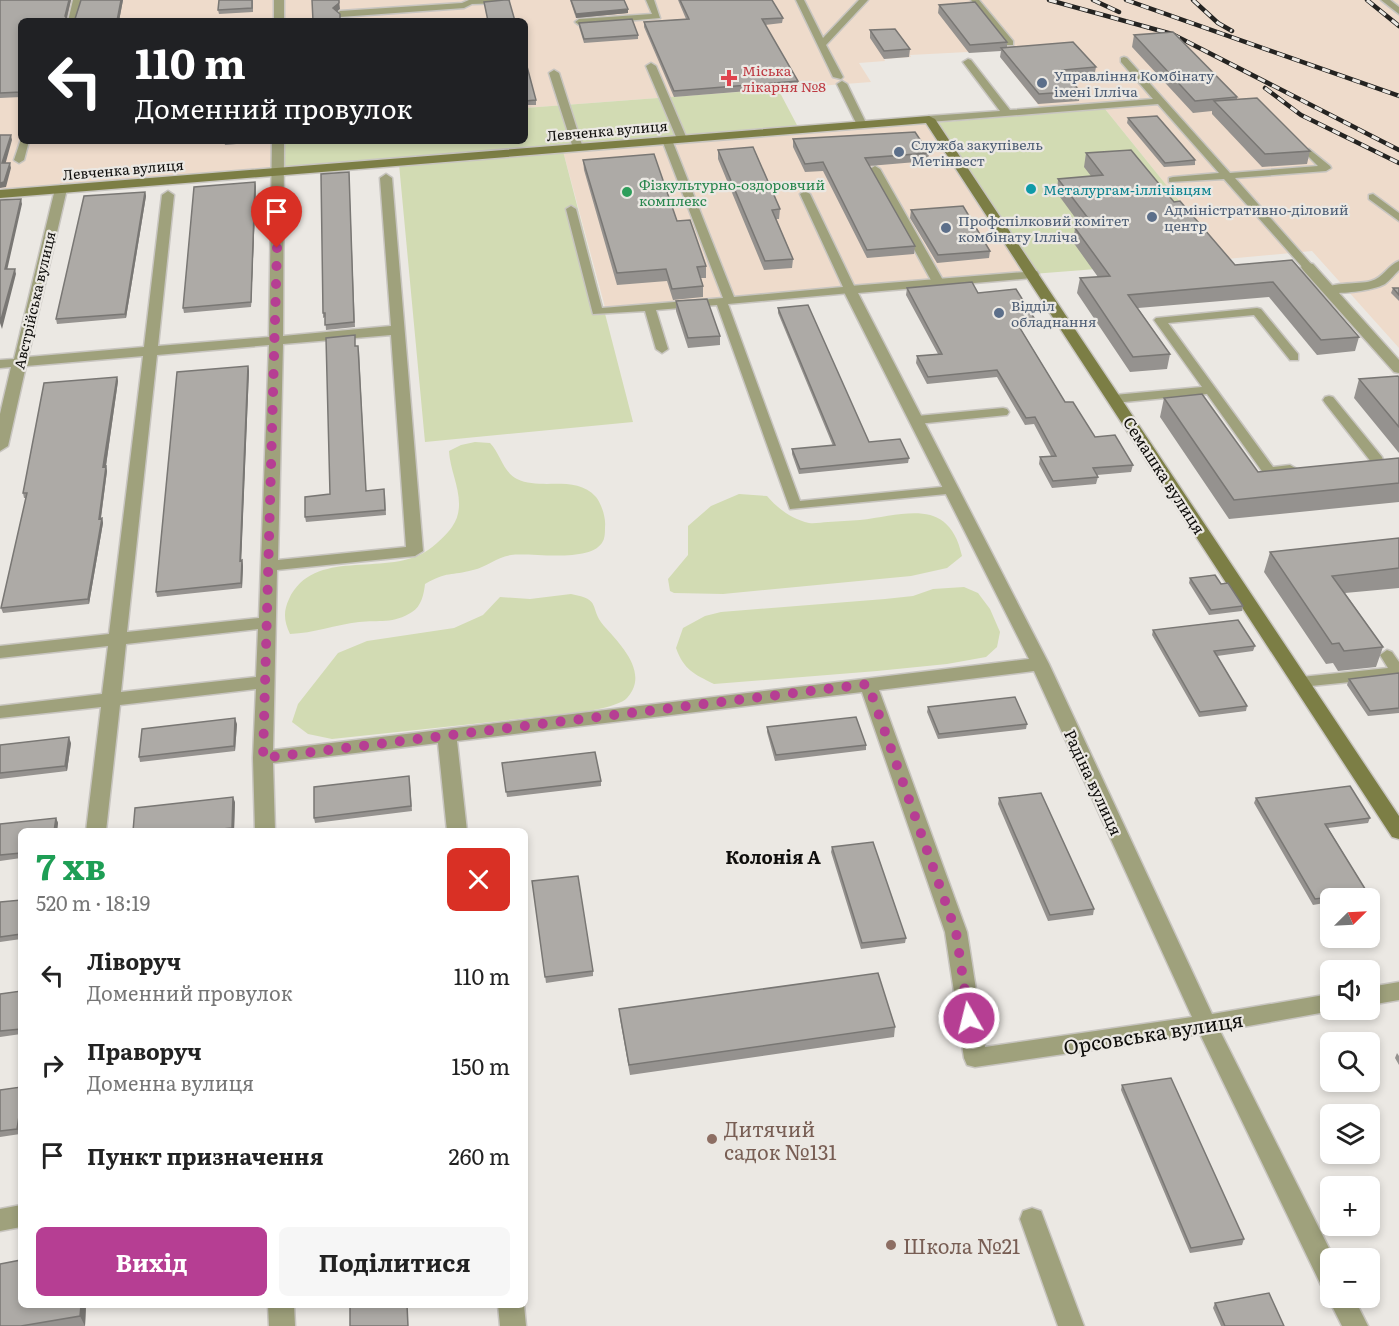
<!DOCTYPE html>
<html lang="uk">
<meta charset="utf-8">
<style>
:root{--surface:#fff;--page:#f6f6f6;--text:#222;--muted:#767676;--accent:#b63e93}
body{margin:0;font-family:Literata,serif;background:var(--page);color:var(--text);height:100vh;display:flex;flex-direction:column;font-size:22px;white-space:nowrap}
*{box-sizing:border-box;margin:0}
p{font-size:20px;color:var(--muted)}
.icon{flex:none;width:33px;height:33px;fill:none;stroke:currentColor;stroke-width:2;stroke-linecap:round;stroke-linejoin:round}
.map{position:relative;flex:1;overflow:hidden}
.drawer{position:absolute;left:18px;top:828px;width:510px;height:480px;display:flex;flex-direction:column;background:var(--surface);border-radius:9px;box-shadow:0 3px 9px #0003}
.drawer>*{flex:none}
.guide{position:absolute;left:18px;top:18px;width:510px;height:126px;border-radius:9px;box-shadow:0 3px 9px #0003;background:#202124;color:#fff;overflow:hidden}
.needle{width:39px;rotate:66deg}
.buttons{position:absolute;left:1320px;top:888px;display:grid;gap:12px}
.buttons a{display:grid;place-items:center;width:60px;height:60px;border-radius:9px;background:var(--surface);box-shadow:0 3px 9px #0003;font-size:30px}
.pin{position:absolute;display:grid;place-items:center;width:51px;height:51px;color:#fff;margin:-62px -26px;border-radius:50% 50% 50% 0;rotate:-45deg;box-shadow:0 0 6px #0007}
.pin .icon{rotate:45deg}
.me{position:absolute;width:66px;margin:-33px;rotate:352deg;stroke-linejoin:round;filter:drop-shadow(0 0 4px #0008)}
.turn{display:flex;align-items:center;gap:21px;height:126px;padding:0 18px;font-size:27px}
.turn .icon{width:78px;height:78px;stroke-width:2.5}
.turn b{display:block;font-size:42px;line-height:51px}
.round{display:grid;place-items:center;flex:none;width:63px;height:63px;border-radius:9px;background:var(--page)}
.overview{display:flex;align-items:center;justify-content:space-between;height:102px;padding:0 18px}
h1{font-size:36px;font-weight:700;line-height:45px;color:#1e9e55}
.action{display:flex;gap:12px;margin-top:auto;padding:12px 18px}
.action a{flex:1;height:69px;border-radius:9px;background:var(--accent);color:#fff;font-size:24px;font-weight:700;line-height:69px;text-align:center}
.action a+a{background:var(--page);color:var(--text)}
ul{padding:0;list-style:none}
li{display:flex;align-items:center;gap:18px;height:90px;padding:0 18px}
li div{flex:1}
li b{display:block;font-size:22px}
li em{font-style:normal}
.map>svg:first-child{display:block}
.industrial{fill:#eedbcb}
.green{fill:#d2dbb3}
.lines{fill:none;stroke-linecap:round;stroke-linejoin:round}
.lane-casing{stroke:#c8c5c0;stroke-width:3}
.street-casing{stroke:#c8c5c0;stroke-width:3}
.secondary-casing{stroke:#c8c5c0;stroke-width:3}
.lane{fill:#9fa17c;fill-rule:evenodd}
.street{fill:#9fa17c;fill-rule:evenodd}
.secondary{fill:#7c7e45;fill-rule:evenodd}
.rail-casing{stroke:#242321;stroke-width:4.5}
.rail{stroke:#ebe8e3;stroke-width:3;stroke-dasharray:8;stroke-linecap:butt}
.wall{fill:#95928f}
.shaded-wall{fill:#797774}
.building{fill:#adaaa6;stroke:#797774;stroke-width:1.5}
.route{stroke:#b63e93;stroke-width:10;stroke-dasharray:0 18}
.health-dot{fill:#e0444e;stroke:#ebe8e3;stroke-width:2}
.service-dot{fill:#5c6f8a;stroke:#ebe8e3;stroke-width:2}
.culture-dot{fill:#0f9aa8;stroke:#ebe8e3;stroke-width:2}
.leisure-dot{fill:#2e9e5b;stroke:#ebe8e3;stroke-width:2}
.education-dot{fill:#8d6e63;stroke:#ebe8e3;stroke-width:2}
.labels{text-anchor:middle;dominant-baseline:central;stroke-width:4.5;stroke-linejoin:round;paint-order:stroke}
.far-health-label{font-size:14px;fill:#be3a42;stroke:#ebe8e3;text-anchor:start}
.far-service-label{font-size:14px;fill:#4e5e75;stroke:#ebe8e3;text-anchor:start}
.far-street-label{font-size:14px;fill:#0e0d0b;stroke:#ebe8e3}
.far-leisure-label{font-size:14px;fill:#27864d;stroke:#ebe8e3;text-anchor:start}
.far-culture-label{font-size:14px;fill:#0d838f;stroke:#ebe8e3;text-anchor:start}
.street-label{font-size:16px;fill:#0e0d0b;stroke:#ebe8e3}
.neighbourhood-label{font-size:18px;font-weight:bold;fill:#0e0d0b;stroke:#ebe8e3}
.near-street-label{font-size:20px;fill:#0e0d0b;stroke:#ebe8e3}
.near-education-label{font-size:20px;fill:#785e54;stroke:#ebe8e3;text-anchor:start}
</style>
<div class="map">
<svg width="1399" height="1326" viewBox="0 0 1399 1326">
<rect width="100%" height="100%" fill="#ebe8e3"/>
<path class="industrial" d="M0,0H273V21H21V141H272V170L0,191Z
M284,0H1399V348L1312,251L1226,259L1105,109L965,120L960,114L1040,107L1002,59L1012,58L1006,50L910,55L911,57L884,59L885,61L859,63L871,82L525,108V21H284Z
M931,121L1032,274L606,311L563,151Z"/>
<path class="green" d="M778,89L798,127L285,169V141H525V108Z
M1105,109L1226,259L1032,274L932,123Z
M563,151L633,422L425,442L399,164Z
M475,442L490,443C500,453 503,472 517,479C542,491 575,474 596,497C602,505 606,518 605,527C605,531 605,538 603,541C592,564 531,552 511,555C496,557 487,567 473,570C451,576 447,571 425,584C424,594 421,607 412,612C394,624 378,620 359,622C335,625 314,633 290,634C284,621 283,612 289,599C314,547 383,577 425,552C434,547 447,534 452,527C469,503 450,475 449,451L461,445Z
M739,494L767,496C778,509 792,519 809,523C815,524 822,522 828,522C839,521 850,521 860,520C904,515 949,496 962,556L947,568L911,576L723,594L674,593L670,591L668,579L688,555V526L711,506Z
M964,587L978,593L990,609L1000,632L997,647L986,657L947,664L877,671L714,684C694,674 684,670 676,648L683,628L705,616L721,612L885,599L913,596L933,589Z
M571,594C603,600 588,607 604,626C620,644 650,673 627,698C618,707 588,711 574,713L332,739L308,734L292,722L298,704L338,653L367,641L454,628L483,615L500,597L530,599Z"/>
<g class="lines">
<g class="lane-casing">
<path id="lane" d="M73,0H81L76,21H68Z
M469,0H509L505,3L472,4L464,8L340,17L336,14L340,11L462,3Z
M646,0H654L660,18L579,25L575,22L579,19L652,14Z
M796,0H804L823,38L859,0H868L826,45L843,77L841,79L833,77Z
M971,0H979L1013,41V45H1007Z
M1381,0H1390L1399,7V14Z
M1124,57L1127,58L1230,173L1318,166L1304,152L1309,149L1330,166L1331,168L1326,171L1235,178L1312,265V269H1304L1224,179L1169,182V178L1173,177L1219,173L1158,104L929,122L924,119L929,116L1000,111L963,62L968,59L971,60L1010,110L1153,99L1121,62V58Z
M651,63L656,66L687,139L685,141L677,139L646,66Z
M554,70L559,73L583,148L582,150L573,148L549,73Z
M842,81L847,84L867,125L865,127L857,125L837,84Z
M664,138L672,140L734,297L843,287L800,194L805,191L810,194L856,290L850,293L728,304L800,501L952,486L957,487L959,490L957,493L790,509L717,305L656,310L668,349L662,353L656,349L645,311L593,314L566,209L571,206L576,209L602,308L723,298L662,140Z
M21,139V141H29L24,160L19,163L14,160Z
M875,166L880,169L944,282L942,284L938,285L932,282L870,169Z
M1373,194L1399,213V221L1369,199V195Z
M1399,261V270C1395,274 1390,280 1385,284C1375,290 1332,297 1323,290C1334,281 1357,285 1371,281C1383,278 1388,265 1399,261Z
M1257,308L1261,309L1298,354V360H1290L1254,315L1168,323L1273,467L1290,465L1297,469L1295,472L1264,474L1207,394L1114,403L1108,399L1114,395L1202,387L1154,320L1156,318Z
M1329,396L1333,397L1382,457L1383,460L1382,463H1372L1325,403L1323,400L1325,397Z
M1003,408L1007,409L1009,412L1007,415L917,424L911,420L917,416Z
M1387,650L1392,652L1399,662V677L1301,687L1293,682L1301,677L1388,668L1380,655Z"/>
</g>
<g class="street-casing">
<path id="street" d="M274,0H284V21H274Z
M272,141H284L283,336L391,326L380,178L386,174L392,178L423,551L415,556L277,570L273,750L1029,659L843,290L850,286L1037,271L1039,274L1037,277L1032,278L858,293L1049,664L1212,1014L1330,994V1010H1337L1220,1031L1334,1258H1330V1288L1321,1285L1200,1034L975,1067L967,1065L964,1058L945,932L862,692L457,741L467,831H447L438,743L273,763L275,831H255L253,758L256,689L120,705L106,831H86L101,707L0,718V706L102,694L108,646L0,658V646L109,634L143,356L26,366L8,446L0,451V414L11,367L0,368V360L14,359L55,189L61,185L67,189L28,357L144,347L162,195L168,191L174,195L158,346L269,337ZM391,335L406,547L278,560L283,344ZM269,345L259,618L127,632L157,355ZM258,629L256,677L121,692L126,644ZM1034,671L1192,1017L985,1047L967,932L879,690Z
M1308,263L1313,264L1399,360V373L1394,372L1303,270L1301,267L1303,264Z
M1399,982V1000L1370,1005V987Z
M21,1205V1227L0,1231V1209Z
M1032,1208L1041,1211L1044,1219L1084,1326H1058L1020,1219L1023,1211Z
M1330,1293V1298H1354L1368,1326H1342L1328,1298Z
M268,1305H294L295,1326H269Z
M498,1305H524L526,1326H500Z"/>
</g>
<g class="secondary-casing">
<path id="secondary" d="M929,116L935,119L1399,816V839L1392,837L926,123L0,198V190Z"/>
</g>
<use href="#lane" class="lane"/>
<use href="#street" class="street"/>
<use href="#secondary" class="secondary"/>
<g class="rail-casing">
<path id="rail" d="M1049,0L1172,34L1399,150
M1093,0L1119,12
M1126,0L1399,96
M1193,0L1218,23L1232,31
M1367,0L1399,26
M1265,88L1301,115L1399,163"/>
</g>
<use href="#rail" class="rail"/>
</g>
<path class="wall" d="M0,0H71L67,19H75L81,0H123L119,21H21V97L0,98Z
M253,0V12L219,14L218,10Z
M570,0H624L628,13L576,18Z
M678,0H772L783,18L782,23L765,25L798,81V87L674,97L644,27V22L686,19Z
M939,5L1007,42V47L1096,67L1094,77L1070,79L1080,91L1079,101L1038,104L1000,57L1001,51L969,53L938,13Z
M579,23L638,35V39L584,43L579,27Z
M870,30L910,49L909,57L884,59L870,38Z
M1134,35L1237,97V100L1310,151L1307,164L1262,167L1212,114V111L1193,113L1132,47Z
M525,59L536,100V105H525Z
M1128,118L1195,160V165L1164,167L1127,123Z
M793,139L929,153L928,161L869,166L915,246L914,254L867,258L823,171L805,172L793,147Z
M224,141H249L248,143L225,145Z
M718,150L780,209L779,219H776L793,259L792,268L764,270L718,159Z
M1086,153L1174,202L1235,265L1292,260L1359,337L1355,351L1317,355L1269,297L1138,308L1170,354L1167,369L1130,372L1077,293L1080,278L1098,277L1073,242L1075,228L1082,227L1057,193L1058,179L1091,176L1084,167Z
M583,160L677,221L706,266V278H701L703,286V297L673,300L667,281L617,285L584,170Z
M349,172L355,327L326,330L325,317L323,318V313Z
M255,182L256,187L251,307L184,313L183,308Z
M145,192L146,196L126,318L57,324L56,319Z
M911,210L990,251L989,258L937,263L910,218Z
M907,288L978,293L1034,318L1033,325L1019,326L1065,402L1095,437L1133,465L1131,472L1097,475L1098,477L1096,484L1052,488L1039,464L1040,457L1051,456L1034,424L1025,425L997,377L927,384L916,363L917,356L938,354L906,295Z
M1393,288H1399V301L1391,293Z
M676,301L720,336V345L688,348L676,311Z
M778,308L869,442L909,458L908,463L799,474L792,454V449L833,446L778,313Z
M356,346L359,351L366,491L385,494L386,515L306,522L305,517L330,494Z
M248,366L249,371L241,561L242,560L243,566L242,588L157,597L156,592Z
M117,377L118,381L106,466L107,471L101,518H102L103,523L89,604L3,613L1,608L26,498H24L23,493Z
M1399,377V453L1354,398L1359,379Z
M1164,398L1258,472L1399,458V502L1229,519L1160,417Z
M1399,538V588L1345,593L1383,647L1376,667L1338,671L1333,663L1326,664L1264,572L1270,552Z
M1190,578L1221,584L1243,606L1242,611L1209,615L1189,583Z
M1153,630L1255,646L1253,651L1217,656L1247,706L1246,711L1199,717L1152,635Z
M1399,673V713L1368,716L1347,685L1349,679Z
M928,707L1027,724L1026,729L938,739L927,712Z
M237,724L235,751L140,762L139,757Z
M767,727L866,745V750L775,761L767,732Z
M71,743L67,771L0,779V745Z
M502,763L601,781V786L507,797Z
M410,782L412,811L315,823L314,818Z
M999,798L1094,909L1093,915L1048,921L998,804Z
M1256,798L1370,818L1368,823L1328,828L1367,892L1365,897L1357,898H1330V902L1313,905L1254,803Z
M235,802L234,831H133Z
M56,818L58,823L57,831H21V858L0,861V824Z
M832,847L906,938L905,943L861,949L831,852Z
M532,881L593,971V976L546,983Z
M21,900V939L0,942V902Z
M21,991V1034L0,1037V994Z
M619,1009L895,1027L894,1037L630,1075L620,1019Z
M1397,1053L1399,1056V1065L1395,1058Z
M1122,1085L1244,1239L1242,1245L1190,1253L1121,1090Z
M21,1087V1125L20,1134L0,1137V1090Z
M1215,1303L1284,1326H1221L1213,1308Z
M21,1305H86L85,1326H0Z"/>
<path class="shaded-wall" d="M69,0H71L66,20L65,16Z
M121,0H123L119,21H117Z
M339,0L340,9L334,14L333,8Z
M628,9V13L576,18V14Z
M11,135L12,140L4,169L2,163Z
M10,163L11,168L6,187L0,188V183Z
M255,182L256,187L251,307V302Z
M145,192L146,196L126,318L125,314Z
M21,199L22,204L6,275L5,269Z
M15,269L16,274L2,329L0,323Z
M248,366L249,371L241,566L240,561Z
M117,377L118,381L105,472L103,467Z
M106,466L107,471L100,524L99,519Z
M102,518L103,523L89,604L88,599Z
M242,560L243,566L242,588L241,583Z
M235,718L237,724L235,751L234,746Z
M69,737L71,743L67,771L65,766Z
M233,797L235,802L234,831L232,828Z
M56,818L58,823L57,831H54Z
M21,1103V1125L20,1134L17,1129Z
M81,1305H86L85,1326L80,1316Z"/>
<path class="building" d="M0,0H69L65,16L67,19H75L81,0H121L117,21H21V92L0,93Z
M219,0H252V8L218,10Z
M312,0H339V3L333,8L340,14V21H313Z
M504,0H509L515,21H488L484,2Z
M571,0H624L628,9L576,14Z
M680,0H772L783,18L762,19L798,81L674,91L644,22L689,19Z
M975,2L1007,42L970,45L939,5Z
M632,19L638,35L584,39L579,23Z
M895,29L910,49L884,51L870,30Z
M1173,32L1237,97L1195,101L1134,35Z
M1073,42L1096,67L1062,70L1080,91L1039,94L1001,48Z
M525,59L536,100L525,101Z
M1257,98L1310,151L1265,154L1214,101Z
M1157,116L1195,160L1165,163L1128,118Z
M915,132L929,153L865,158L915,246L867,250L823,162L805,164L793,139Z
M0,135H11L2,163H10L4,182L0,183Z
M753,147L780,209L772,210L793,259L765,261L718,150Z
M1131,150L1174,202L1180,201L1235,265L1292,260L1359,337L1321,340L1273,282L1128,295L1170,354L1133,357L1080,278L1110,276L1075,228L1094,226L1058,179L1103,175L1086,153Z
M654,154L677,221L690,220L706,266L697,267L703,286L672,289L666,269L617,273L583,160Z
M349,172L354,322L325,325V313H323L321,174Z
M255,182L251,302L183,308L194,187Z
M145,192L125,314L56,319L84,196Z
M21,199L5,269H15L0,323V200Z
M963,206L990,251L938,255L911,210Z
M972,282L978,293L1016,289L1034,318L1015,320L1065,402H1073L1095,437L1115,435L1133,465L1093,468L1098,477L1053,481L1040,457L1056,456L1035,417L1026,418L997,370L928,377L917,356L942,354L907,288Z
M1393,288H1399V295Z
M707,299L720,336L688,338L676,301Z
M808,305L869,442L900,439L909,458L800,469L792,449L835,445L778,308Z
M355,335V346H358L366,491L384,489L385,510L305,517V497L330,494L326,338Z
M248,366L240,561L242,560L241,583L156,592L177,372Z
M1398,376L1399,377V427L1359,379Z
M117,377L103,467L106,466L99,519L102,518L88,599L1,608L27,493H23L44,383Z
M1202,394L1258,472L1399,458V483L1234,500L1164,398Z
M1399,538V568L1332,576L1383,647L1344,651L1339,643L1332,644L1270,552Z
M1215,575L1221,584L1228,583L1243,606L1211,610L1190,578Z
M1238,620L1255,646L1214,651L1247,706L1200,712L1153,630Z
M1399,673V708L1370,711L1349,679Z
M1015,697L1027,724L939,734L928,707Z
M856,717L866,745L776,755L767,727Z
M235,718L234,746L139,757L142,729Z
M69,737L65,766L0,773V745Z
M595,752L601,781L506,792L502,763Z
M409,776L411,806L314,818V787Z
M1350,786L1370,818L1325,824L1367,892L1315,899L1256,798Z
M1041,793L1094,909L1050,915L999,798Z
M233,797L232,828L203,831H133L135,808Z
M56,818L54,831H21V853L0,855V824Z
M873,842L906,938L862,943L832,847Z
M578,876L593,971L545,977L532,881Z
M21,900V934L0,937V902Z
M878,973L895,1027L629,1065L619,1009Z
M21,991V1029L0,1031V994Z
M1171,1078L1244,1239L1191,1248L1122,1085Z
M21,1087V1103L17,1129L0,1131V1090Z
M21,1260V1305H81L80,1316L21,1326H0V1264Z
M1269,1293L1284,1326H1225L1215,1303Z
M350,1305H407L408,1326H350Z"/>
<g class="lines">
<path class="route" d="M277,248L263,758L868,684L956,932L969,1018"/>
</g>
<path class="health-dot" d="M726 69h6v6h6v6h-6v6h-6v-6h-6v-6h6z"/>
<g class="service-dot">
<circle cx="1042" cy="83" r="6"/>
<circle cx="899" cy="152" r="6"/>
<circle cx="1152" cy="217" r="6"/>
<circle cx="946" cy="228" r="6"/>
<circle cx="999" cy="313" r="6"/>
</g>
<circle class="culture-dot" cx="1031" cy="189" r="6"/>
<circle class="leisure-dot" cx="627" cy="192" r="6"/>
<g class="education-dot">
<circle cx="712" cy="1139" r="6"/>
<circle cx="891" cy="1245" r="6"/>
</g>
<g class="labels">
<g class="far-health-label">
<text x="742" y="70">Міська<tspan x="742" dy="16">лікарня №8</tspan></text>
</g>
<g class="far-service-label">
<text x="1054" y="75">Управління Комбінату<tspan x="1054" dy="16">імені Ілліча</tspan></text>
<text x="911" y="144">Служба закупівель<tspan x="911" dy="16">Метінвест</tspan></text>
<text x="1164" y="209">Адміністративно-діловий<tspan x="1164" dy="16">центр</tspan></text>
<text x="958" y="220">Профспілковий комітет<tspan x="958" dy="16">комбінату Ілліча</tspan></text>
<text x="1011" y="305">Відділ<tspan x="1011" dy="16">обладнання</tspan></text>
</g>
<g class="far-street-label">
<text transform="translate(607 130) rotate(-5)">Левченка вулиця</text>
<text transform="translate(123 169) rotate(-5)">Левченка вулиця</text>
<text transform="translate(34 300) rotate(-77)">Австрійська вулиця</text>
</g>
<g class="far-leisure-label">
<text x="639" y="184">Фізкультурно-оздоровчий<tspan x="639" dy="16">комплекс</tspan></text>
</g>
<g class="far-culture-label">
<text x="1043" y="189">Металургам-іллічівцям</text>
</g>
<g class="street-label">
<text transform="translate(1165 475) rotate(57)">Семашка вулиця</text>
<text transform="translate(1094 782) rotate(65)">Радіна вулиця</text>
</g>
<g class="neighbourhood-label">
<text x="773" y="856">Колонія А</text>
</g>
<g class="near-street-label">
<text transform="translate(1153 1032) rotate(-9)">Орсовська вулиця</text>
</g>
<g class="near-education-label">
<text x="724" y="1128">Дитячий<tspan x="724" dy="23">садок №131</tspan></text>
<text x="903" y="1245">Школа №21</text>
</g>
</g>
</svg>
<div class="buttons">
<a><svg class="needle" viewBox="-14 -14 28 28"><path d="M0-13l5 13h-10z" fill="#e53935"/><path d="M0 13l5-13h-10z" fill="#767676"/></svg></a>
<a><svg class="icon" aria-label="sound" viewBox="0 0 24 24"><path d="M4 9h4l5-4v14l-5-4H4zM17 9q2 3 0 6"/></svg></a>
<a><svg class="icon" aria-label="search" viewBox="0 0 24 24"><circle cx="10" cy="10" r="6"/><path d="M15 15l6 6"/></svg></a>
<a><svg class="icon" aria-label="layers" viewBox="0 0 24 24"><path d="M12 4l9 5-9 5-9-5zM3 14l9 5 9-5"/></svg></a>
<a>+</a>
<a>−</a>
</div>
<div class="pin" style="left:277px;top:248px;background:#d93025"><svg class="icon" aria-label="arrive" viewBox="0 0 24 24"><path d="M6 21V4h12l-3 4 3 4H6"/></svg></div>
<svg class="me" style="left:969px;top:1018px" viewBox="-20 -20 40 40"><circle r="17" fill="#b63e93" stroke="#fff" stroke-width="3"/><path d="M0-11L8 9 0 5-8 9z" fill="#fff"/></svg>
<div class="guide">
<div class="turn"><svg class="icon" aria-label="left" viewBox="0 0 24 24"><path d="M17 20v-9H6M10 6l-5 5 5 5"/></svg><div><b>110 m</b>Доменний провулок</div></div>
</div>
<section class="drawer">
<div class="overview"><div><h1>7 хв</h1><p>520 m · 18:19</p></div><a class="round" style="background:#d93025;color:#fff"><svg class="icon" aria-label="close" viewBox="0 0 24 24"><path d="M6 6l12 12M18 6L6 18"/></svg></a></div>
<ul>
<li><svg class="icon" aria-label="left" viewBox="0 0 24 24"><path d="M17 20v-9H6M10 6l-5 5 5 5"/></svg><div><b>Ліворуч</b><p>Доменний провулок</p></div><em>110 m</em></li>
<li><svg class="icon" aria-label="right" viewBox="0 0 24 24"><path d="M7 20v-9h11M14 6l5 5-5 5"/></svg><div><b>Праворуч</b><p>Доменна вулиця</p></div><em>150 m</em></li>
<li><svg class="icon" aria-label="arrive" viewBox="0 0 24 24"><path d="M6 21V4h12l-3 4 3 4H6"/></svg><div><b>Пункт призначення</b></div><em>260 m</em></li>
</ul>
<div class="action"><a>Вихід</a><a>Поділитися</a></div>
</section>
</div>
